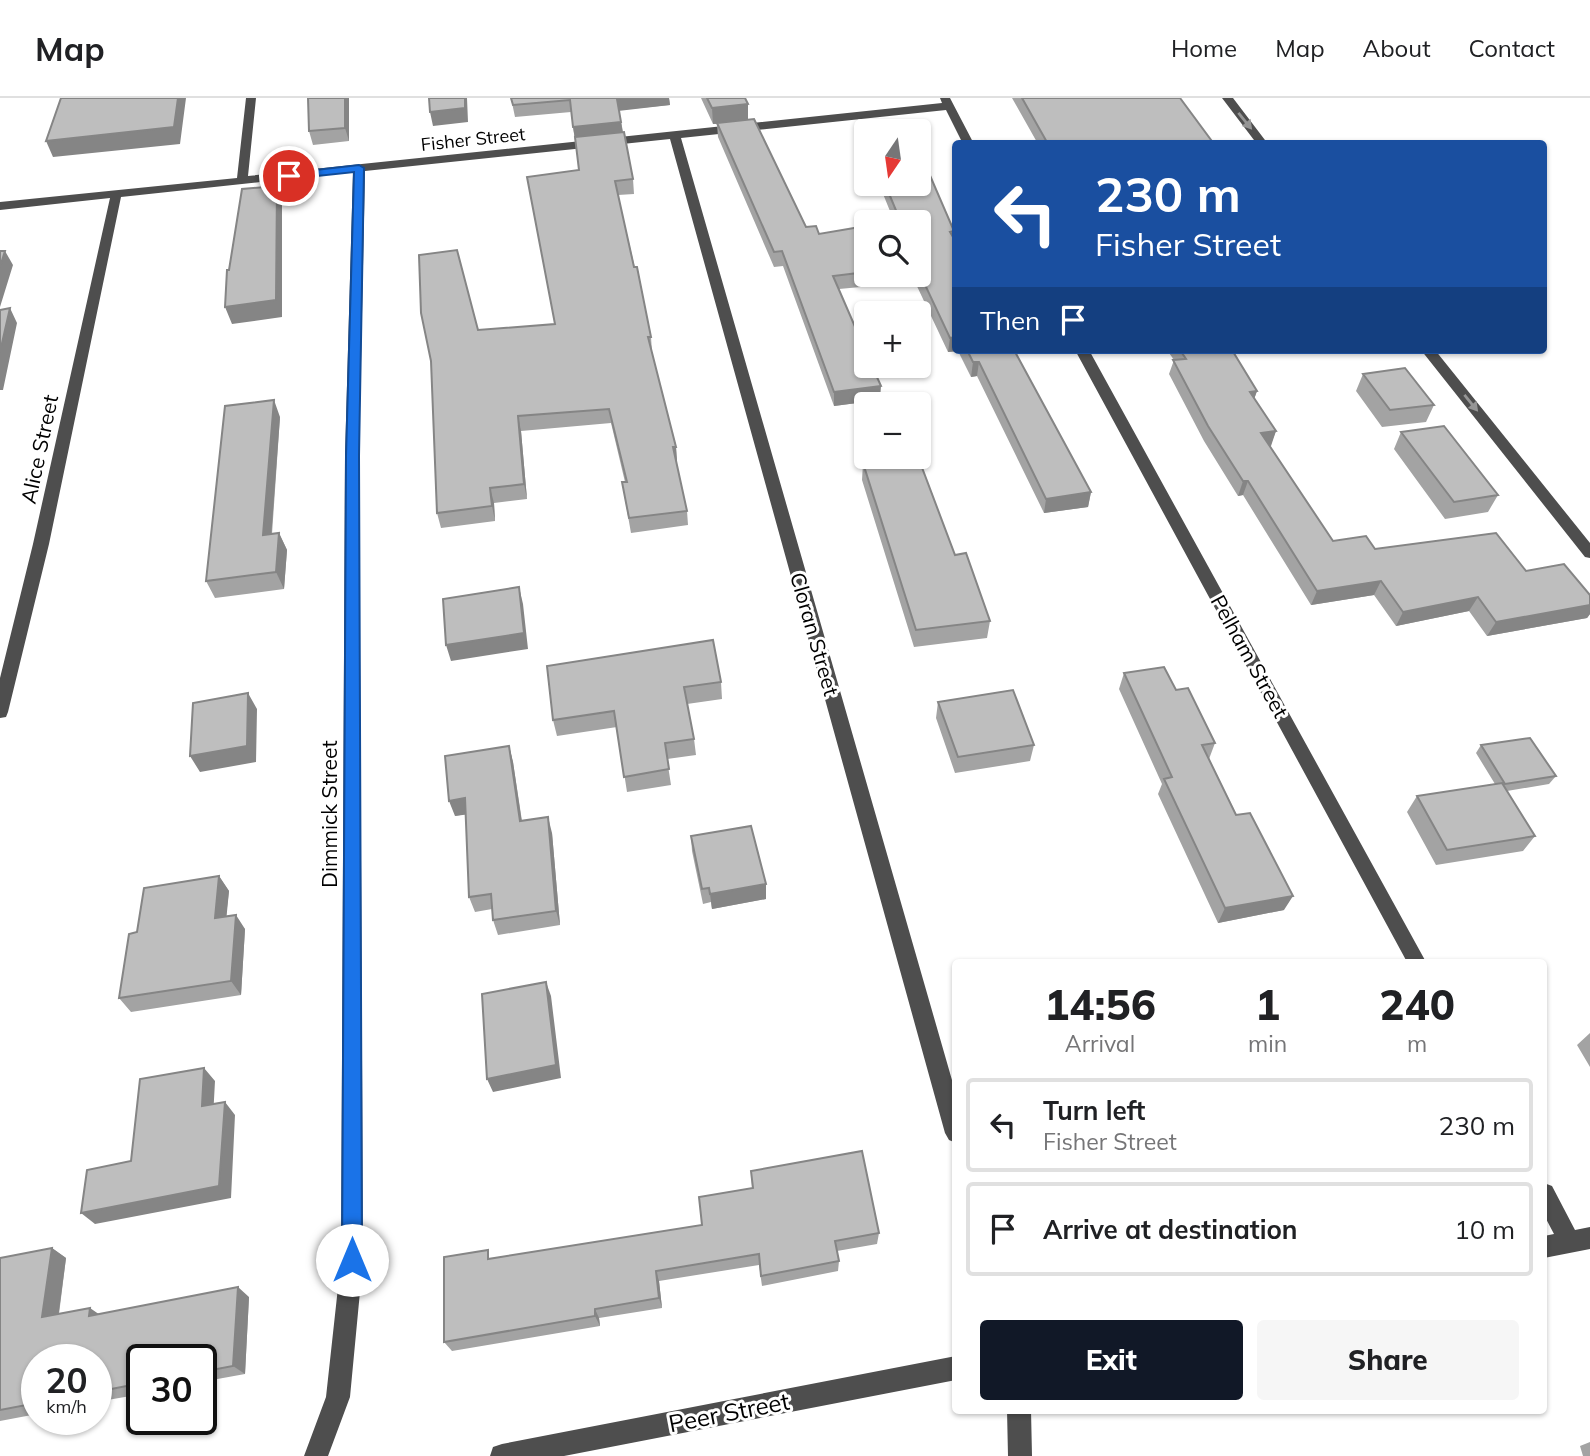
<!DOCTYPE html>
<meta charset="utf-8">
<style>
:root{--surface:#fff;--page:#f6f6f6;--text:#202124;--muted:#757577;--line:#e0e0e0;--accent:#111827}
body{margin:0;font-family:Mulish,sans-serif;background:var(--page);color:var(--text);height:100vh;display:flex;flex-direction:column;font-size:26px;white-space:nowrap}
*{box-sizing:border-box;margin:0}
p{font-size:23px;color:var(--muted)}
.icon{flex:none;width:38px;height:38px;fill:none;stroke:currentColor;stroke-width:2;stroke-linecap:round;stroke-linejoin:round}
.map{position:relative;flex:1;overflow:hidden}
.drawer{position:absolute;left:952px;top:861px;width:595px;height:455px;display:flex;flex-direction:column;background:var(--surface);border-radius:7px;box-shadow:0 2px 5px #0004}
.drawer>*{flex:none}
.top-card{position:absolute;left:952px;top:42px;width:595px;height:214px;border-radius:7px;box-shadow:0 2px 5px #0004;background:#1a4fa0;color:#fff;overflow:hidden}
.needle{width:46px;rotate:193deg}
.tools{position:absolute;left:854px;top:21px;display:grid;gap:14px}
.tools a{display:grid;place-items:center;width:77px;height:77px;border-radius:7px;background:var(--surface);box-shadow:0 2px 5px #0004;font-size:35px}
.speed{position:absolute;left:21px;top:1246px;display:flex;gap:14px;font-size:35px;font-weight:700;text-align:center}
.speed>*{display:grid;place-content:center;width:91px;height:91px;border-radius:50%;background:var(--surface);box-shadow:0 2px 5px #0004;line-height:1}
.speed small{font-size:18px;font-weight:400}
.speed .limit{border:4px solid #111;border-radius:10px;background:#fff;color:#111}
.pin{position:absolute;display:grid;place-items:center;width:60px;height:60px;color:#fff;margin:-30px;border:4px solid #fff;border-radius:50%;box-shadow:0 2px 7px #0007}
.me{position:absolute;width:77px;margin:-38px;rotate:0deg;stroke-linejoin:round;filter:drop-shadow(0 0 5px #0008)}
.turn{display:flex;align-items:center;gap:24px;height:147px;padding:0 28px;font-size:32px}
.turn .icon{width:91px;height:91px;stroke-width:2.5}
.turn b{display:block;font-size:49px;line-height:60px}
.then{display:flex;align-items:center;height:66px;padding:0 28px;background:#0003;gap:14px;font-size:26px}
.eta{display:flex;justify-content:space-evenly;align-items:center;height:119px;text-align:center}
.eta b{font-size:42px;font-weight:800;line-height:49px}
.primary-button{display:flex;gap:14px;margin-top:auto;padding:14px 28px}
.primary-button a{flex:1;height:80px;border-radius:7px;background:var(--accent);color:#fff;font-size:28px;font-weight:800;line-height:80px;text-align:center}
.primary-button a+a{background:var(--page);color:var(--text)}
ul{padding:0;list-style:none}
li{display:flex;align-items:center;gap:21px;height:94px;margin:0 14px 10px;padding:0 14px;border:4px solid var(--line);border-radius:7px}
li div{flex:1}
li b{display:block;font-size:26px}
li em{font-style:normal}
header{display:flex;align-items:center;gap:42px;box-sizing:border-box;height:98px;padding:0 35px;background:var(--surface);border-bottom:2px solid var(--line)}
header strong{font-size:33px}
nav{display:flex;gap:38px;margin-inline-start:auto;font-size:24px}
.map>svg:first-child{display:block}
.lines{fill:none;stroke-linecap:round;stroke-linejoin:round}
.minor{fill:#4e4e4e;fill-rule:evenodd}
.wall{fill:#a3a3a3}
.shaded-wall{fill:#858585}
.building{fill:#bebebe;stroke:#858585;stroke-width:2}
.oneway{fill:#959595}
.route{fill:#1a73e8;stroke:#114b97;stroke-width:2}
.labels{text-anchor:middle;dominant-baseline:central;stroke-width:6;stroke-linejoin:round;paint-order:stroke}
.far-street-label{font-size:18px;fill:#000;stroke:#fff}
.street-label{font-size:21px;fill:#000;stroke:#fff}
.near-street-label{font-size:24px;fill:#000;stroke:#fff}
</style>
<header>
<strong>Map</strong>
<nav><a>Home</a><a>Map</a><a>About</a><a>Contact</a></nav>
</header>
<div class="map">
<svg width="1590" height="1358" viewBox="0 0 1590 1358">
<rect width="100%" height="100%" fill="#fff"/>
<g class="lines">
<path class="minor" d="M246,0H256L248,78L942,5L940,0H950L974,46H963L946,12L681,40L956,996V1045L949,1042L945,1035L670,41L365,73L359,358L363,1162L350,1299L328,1358H304L326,1299L341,1162L345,358L353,74L121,99L49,446L8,614L6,619L0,620V580L33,446L110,100L0,112V104L237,80Z
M1222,0H1233L1268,46H1257Z
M1075,252H1089L1426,864H1407Z
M1421,252H1435L1590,445V460L1585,459Z
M1544,1085L1552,1088L1575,1132L1590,1129V1151L1544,1160V1138L1554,1136L1544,1117Z
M956,1258V1282L564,1358H490L493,1349L502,1346Z
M1007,1312H1031L1032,1358H1008Z"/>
</g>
<path class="wall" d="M349,0V43L313,47L309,33Z
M511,0H669L670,7L619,12L623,34L633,81L634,96L618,97L651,239L652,254L676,349L677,364H676L687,413L688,427L631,435L622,384H625L611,325L521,333L527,401L494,405L495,423L441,430L437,415L478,232L555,226L579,72L571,14L515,19Z
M701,0H745L748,22L806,129L819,136L866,128V177H919V124L894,123L879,86H919L954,133L956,252H1014L1091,394L1088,409L1044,415L977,278L971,279L958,253L948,254L915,184L839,191L880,302L834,308L783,168L774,169L718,39L717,26H713Z
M1012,0H1180L1214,46H1038Z
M1167,252H1232L1257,293L1254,301L1276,333L1270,348L1333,443L1375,451L1526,473L1590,497V516L1587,520L1487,538L1469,513L1396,528L1374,497L1311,507L1243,397L1238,398L1204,343L1169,276L1174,262Z
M1363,276L1434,307L1426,324L1382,329L1356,293Z
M280,319L272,436L279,435L287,452L284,491L215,500L206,483Z
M1401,334L1498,397L1488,414L1445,421L1394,351Z
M863,365L955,457L990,523L987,540L914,549L862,382Z
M547,568L721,584L722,601L687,606L694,641L696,657L667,661L671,687L627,694L617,629L557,638L553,622Z
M1124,575L1176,592L1215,645L1209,661L1284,812L1218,825L1158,696L1162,686L1119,591Z
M938,604L1034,647L1030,663L955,675L936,620Z
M1481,647L1556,678L1549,686L1507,693L1535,738L1523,753L1436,767L1407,714L1417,698L1495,686L1476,655Z
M509,648L513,664L522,723L552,735L560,827L498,837L493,822L492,811L475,814L469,799L466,716L455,718Z
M691,738L766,801L712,811L711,804L703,806L692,753Z
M219,778L229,793L226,818L245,831L241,897L131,914L119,900L137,834Z
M1590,935V969L1577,947Z
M751,1073L879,1135L877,1146L837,1153L839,1163L838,1173L762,1188L759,1167L659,1183L662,1210L599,1220L600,1228L452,1253L444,1244L493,1160L702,1127L752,1090Z
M52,1150L66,1160L59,1216H99L249,1199L245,1276L201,1284V1262H142V1296L96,1304V1262H37V1316L0,1323V1160Z
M1590,1344V1358H1583L1580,1348Z"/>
<path class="shaded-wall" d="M178,0H186L180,46L53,59L46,43Z
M345,0H349V43L345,30Z
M465,0H467L468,24L433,28L430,14Z
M622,0H669L670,7L618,13L617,1Z
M748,6V23L713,26L712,10Z
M621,24L623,36L575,41L573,29Z
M277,88L282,105V219L232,226L225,209Z
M5,153L13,167L0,209V169Z
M10,210L17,225L3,292H0V254Z
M956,239V252L958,253L948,254L950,240Z
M973,264H979L977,278L971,279Z
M881,288L880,302L834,308V294Z
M1257,293L1252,307L1250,294Z
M274,302L280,319L270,454L263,437Z
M518,318L521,333L527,401L524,386Z
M1276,333L1271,348L1256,350L1261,335Z
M673,349H676L677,364H674Z
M1243,383H1248L1243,397L1238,398Z
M490,390L494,405L495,423L492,408Z
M1091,394L1088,409L1044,415L1046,401Z
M279,435L287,452L284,491L276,474Z
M1381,483L1374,497L1311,507L1317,493Z
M519,489L523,506L528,551L451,563L446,547Z
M1478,499L1469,513L1396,528L1403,514Z
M1590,507V516L1587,520L1487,538L1496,524Z
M248,595L257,611L256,664L200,674L190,658Z
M509,648L513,664L524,739L520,723Z
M465,700L470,716L455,718L449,703Z
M548,719L552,735L560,827L556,813Z
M219,778L229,793L225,834L215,820Z
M766,786V801L712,811L710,796Z
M1293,798L1284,812L1218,825L1225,810Z
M236,817L245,831L241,897L231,883Z
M546,884L551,898L561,980L493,994L487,981Z
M204,970L215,983L213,1020L202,1008Z
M225,1004L235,1017L231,1100L95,1126L81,1115Z
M52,1150L66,1160L57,1228L42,1219Z
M656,1173L659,1183L662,1210L659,1200Z
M238,1189L249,1199L245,1276L233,1268Z
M90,1210L103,1219L89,1218Z
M595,1211L599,1220L600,1228L595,1218Z"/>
<path class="building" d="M61,0H178L174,29L46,43Z
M308,0H345V30L309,33Z
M429,0H465V10L430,14Z
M511,0H622L617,1L621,24L573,29L570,2L513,7Z
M707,0H745L748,6L712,10Z
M1022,0H1180L1214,46H1048Z
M754,21L806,129L816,128L819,136L866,128V174L833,178L866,254V268H872L881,288L834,294L782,153L774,154L717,25Z
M624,34L633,81L615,83L634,169H637L651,239H648L676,349H673L687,413L629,420L622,384H627L609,311L518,318L524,386L490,390L492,408L437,415L431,263L421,215L419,157L457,152L478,232L555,226L527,79L579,72L575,39Z
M919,52L954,133L950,134L956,144V239L950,240L919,174V124H887L900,122L885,86H919Z
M277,88L276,202L225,209L227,172H229L242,91Z
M0,153H5L0,169Z
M10,210L0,254V212Z
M967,252H1014L1091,394L1046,401L979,264H973Z
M1180,252H1232L1257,293L1250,294L1276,333L1261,335L1333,443L1366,438L1375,451L1496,435L1526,473L1564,466L1590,497V507L1496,524L1478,499L1403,514L1381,483L1317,493L1248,383H1243L1208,328L1173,262L1186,261Z
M1405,270L1434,307L1390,312L1363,276Z
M274,302L263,437L279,435L276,474L206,483L225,308Z
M1444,328L1498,397L1454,404L1401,334Z
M911,359H918L955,457L966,455L990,523L916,532L863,365Z
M519,489L524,535L446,547L443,501Z
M713,542L721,584L684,589L694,641L665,645L669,671L624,679L614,613L553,622L547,568Z
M1164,569L1176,592L1188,590L1215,645L1202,647L1236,717L1250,715L1293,798L1225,810L1164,681L1172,679L1124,575Z
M1013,592L1034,647L958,659L938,604Z
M248,595L247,648L190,658L193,605Z
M1530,640L1556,678L1505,686L1481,647Z
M509,648L520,723L548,719L556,813L493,822L491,796L469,799L465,700L449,703L445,658Z
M1502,685L1535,738L1447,752L1417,698Z
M751,728L766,786L710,796L709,790L702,791L691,738Z
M219,778L215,820L236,817L231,883L119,900L129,836L137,834L144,790Z
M546,884L556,967L487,981L482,896Z
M204,970L202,1008L225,1004L219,1088L81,1115L87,1072L131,1063L140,981Z
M862,1053L879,1135L835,1143L839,1163L761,1178L759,1156L656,1173L659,1200L595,1211V1218L444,1244V1159L488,1152V1161L702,1127L699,1099L753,1090L751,1073Z
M52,1150L42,1219L90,1210L89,1218L238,1189L233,1268L201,1274V1262H142V1285L96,1294V1262H37V1305L0,1312V1160Z"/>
<defs><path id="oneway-solid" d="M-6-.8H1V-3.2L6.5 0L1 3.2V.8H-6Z" transform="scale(1.75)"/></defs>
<g class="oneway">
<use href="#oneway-solid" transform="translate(1245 23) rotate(51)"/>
<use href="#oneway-solid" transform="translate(1471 305) rotate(51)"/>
</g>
<path class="route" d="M359,67L364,70L359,358L362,1162L359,1169L352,1172L345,1169L342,1162L346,358L354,74L289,81L284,78L289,75Z"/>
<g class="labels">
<g class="far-street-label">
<text transform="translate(473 41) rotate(-6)">Fisher Street</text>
</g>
<g class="street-label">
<text transform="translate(39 351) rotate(-78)">Alice Street</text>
<text transform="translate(815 536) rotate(74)">Cloran Street</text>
<text transform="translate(1250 558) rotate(61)">Pelham Street</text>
<text transform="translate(329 716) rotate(-90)">Dimmick Street</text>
</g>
<g class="near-street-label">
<text transform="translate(729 1314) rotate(-11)">Peer Street</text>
</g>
</g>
</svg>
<div class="tools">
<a><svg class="needle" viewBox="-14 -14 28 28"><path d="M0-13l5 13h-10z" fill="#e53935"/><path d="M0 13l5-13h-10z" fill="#757577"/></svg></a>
<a><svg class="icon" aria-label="search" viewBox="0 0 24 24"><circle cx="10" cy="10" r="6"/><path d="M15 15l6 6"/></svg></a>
<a>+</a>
<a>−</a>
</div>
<div class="speed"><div>20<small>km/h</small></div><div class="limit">30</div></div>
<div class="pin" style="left:289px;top:78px;background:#d93025"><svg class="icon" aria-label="arrive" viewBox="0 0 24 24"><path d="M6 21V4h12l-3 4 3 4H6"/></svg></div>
<svg class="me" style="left:352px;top:1162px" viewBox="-20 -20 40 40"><circle r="19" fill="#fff"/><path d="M0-13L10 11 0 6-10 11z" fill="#1a73e8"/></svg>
<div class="top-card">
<div class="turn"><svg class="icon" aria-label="left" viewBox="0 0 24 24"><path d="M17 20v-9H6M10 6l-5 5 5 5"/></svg><div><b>230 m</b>Fisher Street</div></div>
<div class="then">Then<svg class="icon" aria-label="arrive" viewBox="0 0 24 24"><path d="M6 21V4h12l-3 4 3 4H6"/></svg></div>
</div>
<section class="drawer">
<div class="eta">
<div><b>14:56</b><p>Arrival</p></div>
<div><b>1</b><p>min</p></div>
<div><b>240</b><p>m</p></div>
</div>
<ul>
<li><svg class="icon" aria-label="left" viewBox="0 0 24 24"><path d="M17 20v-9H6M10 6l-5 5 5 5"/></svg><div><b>Turn left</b><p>Fisher Street</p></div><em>230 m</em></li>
<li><svg class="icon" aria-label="arrive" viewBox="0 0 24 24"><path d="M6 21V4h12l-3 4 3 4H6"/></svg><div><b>Arrive at destination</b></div><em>10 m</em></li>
</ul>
<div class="primary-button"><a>Exit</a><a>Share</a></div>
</section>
</div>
